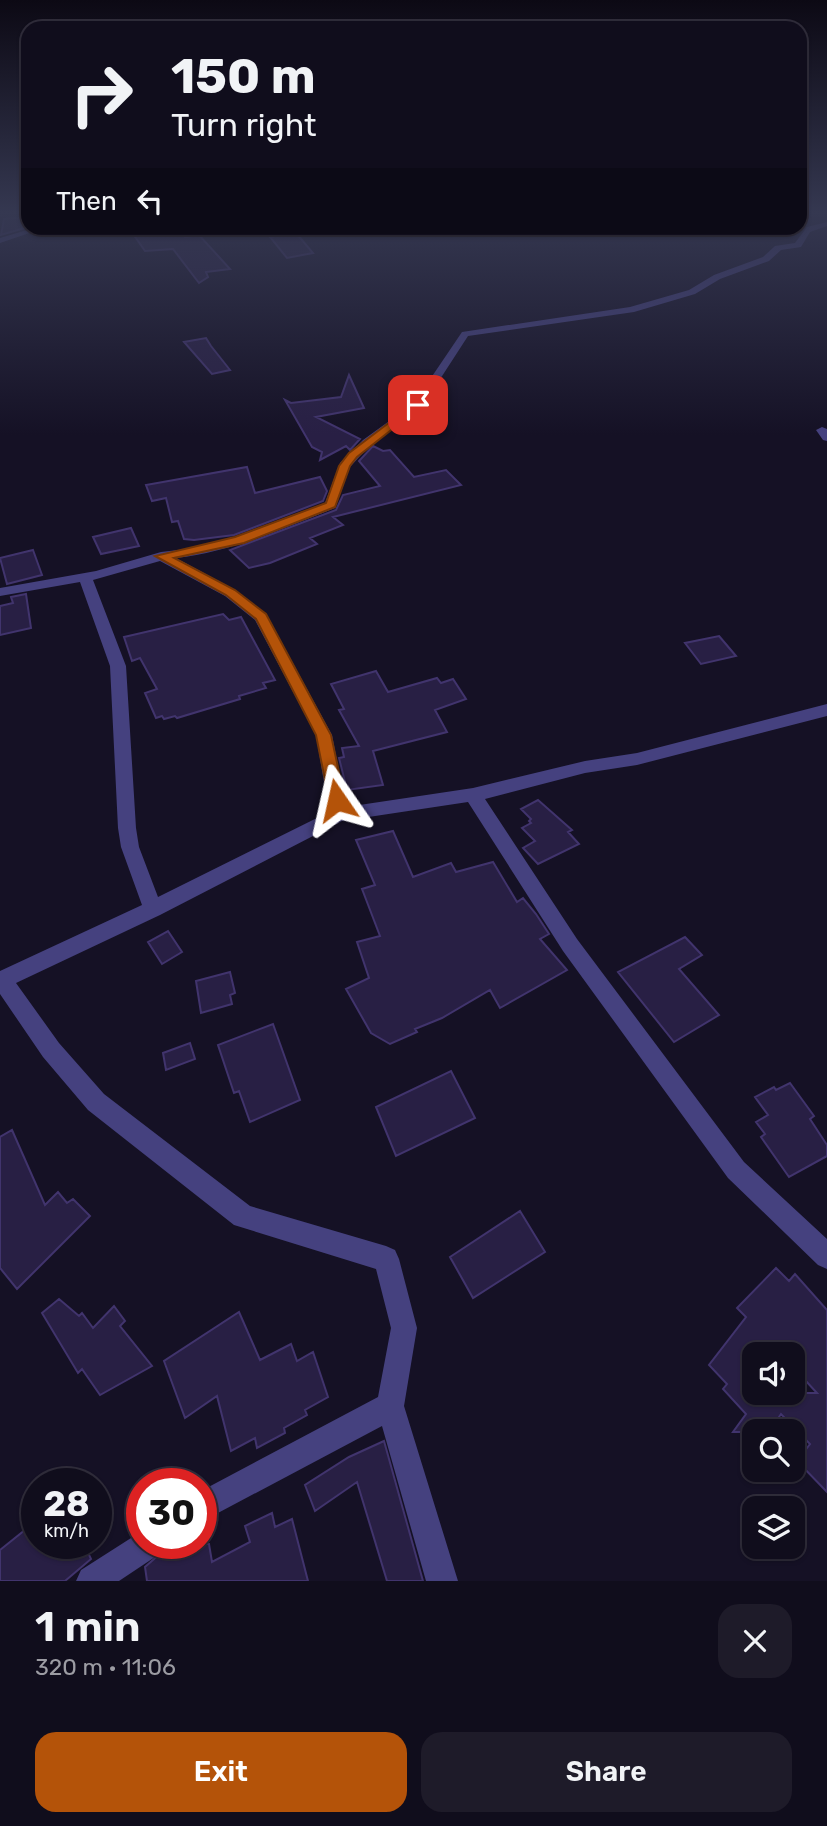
<!DOCTYPE html>
<meta charset="utf-8">
<style>
:root{--surface:#100d1c;--page:#1e1b29;--text:#f1f3f6;--muted:#9c9ca3;--line:#302d3b;--accent:#b45309}
body{margin:0;font-family:Rubik,sans-serif;background:var(--page);color:var(--text);height:100vh;display:flex;flex-direction:column;font-size:26px;white-space:nowrap}
*{box-sizing:border-box;margin:0}
p{font-size:23px;color:var(--muted)}
.icon{flex:none;width:38px;height:38px;fill:none;stroke:currentColor;stroke-width:2;stroke-linecap:round;stroke-linejoin:round}
.map{position:relative;height:1581px;overflow:hidden}
.details{display:flex;flex-direction:column;background:var(--surface);flex:1}
.details>*{flex:none}
.banner{position:absolute;left:21px;top:21px;width:786px;height:214px;border-radius:21px;box-shadow:0 2px 5px #0004,0 0 0 2px var(--line);background:#100d1c;color:var(--text);overflow:hidden}
.controls{position:absolute;left:742px;top:1342px;display:grid;gap:14px}
.controls a{display:grid;place-items:center;width:63px;height:63px;border-radius:14px;background:var(--surface);box-shadow:0 2px 5px #0004,0 0 0 2px var(--line);font-size:35px}
.speed{position:absolute;left:21px;top:1468px;display:flex;gap:14px;font-size:35px;font-weight:700;text-align:center}
.speed>*{display:grid;place-content:center;width:91px;height:91px;border-radius:50%;background:var(--surface);box-shadow:0 2px 5px #0004,0 0 0 2px var(--line);line-height:1}
.speed small{font-size:18px;font-weight:400}
.speed .limit{border:10px solid #d22;background:#fff;color:#111}
.pin{position:absolute;display:grid;place-items:center;width:60px;height:60px;color:#fff;margin:-30px;border-radius:14px;box-shadow:0 4px 10px #0006}
.me{position:absolute;width:77px;margin:-38px;rotate:349deg;stroke-linejoin:round;filter:drop-shadow(0 0 5px #0008)}
.turn{display:flex;align-items:center;gap:24px;height:147px;padding:0 35px;font-size:32px}
.turn .icon{width:91px;height:91px;stroke-width:2.5}
.turn b{display:block;font-size:49px;line-height:60px}
.then{display:flex;align-items:center;height:66px;padding:0 35px;background:#0003;gap:14px;font-size:26px}
.round{display:grid;place-items:center;flex:none;width:74px;height:74px;border-radius:21px;background:var(--page)}
.head{display:flex;align-items:center;justify-content:space-between;height:119px;padding:0 35px}
h1{font-size:42px;font-weight:600;line-height:52px}
.action{display:flex;gap:14px;margin-top:auto;padding:14px 35px}
.action a{flex:1;height:80px;border-radius:21px;background:var(--accent);color:#fff;font-size:28px;font-weight:600;line-height:80px;text-align:center}
.action a+a{background:var(--page);color:var(--text)}
.map>svg:first-child{display:block}
.building{fill:#281f44;stroke:#41346d;stroke-width:2;fill-rule:evenodd}
.lines{fill:none;stroke-linecap:round;stroke-linejoin:round}
.street{fill:#45417f;fill-rule:evenodd}
.route{fill:#b45309;stroke:#753606;stroke-width:2}
</style>
<div class="map">
<svg width="827" height="1581" viewBox="0 0 827 1581">
<rect width="100%" height="100%" fill="#151125"/>
<path class="building" d="M28,217V227L1,235L4,219Z
M129,228H180L185,237L199,235L230,269L206,272L208,277L199,283L173,249L145,251Z
M294,232L297,234L313,253L287,258L270,237Z
M206,338L211,346L230,370L212,374L184,342Z
M349,375L364,408L316,417L360,439L350,450L346,446L320,460L322,452L312,447L285,400L291,403L341,397Z
M373,446L383,451L390,450L414,477L446,470L461,485L333,517L343,525L310,538L317,544L270,563L249,568L230,550L336,510L343,495L380,486L359,461Z
M247,467L255,493L320,477L327,491L323,501L234,535L194,540L184,539L178,521L172,522L166,498L152,501L146,485Z
M131,528L139,546L101,554L93,537Z
M33,550L42,575L7,584L0,558Z
M26,594L31,628L0,635V606L13,603L11,597Z
M223,614L229,620L241,617L275,680L263,683L266,688L239,696L240,699L177,718L175,716L164,719L162,716L156,718L145,693L157,689L140,658L132,661L124,637Z
M719,636L736,656L701,664L685,643Z
M376,671L388,692L437,678L441,683L453,679L466,699L435,710L447,732L373,751L383,785L347,790L339,758L344,757L342,748L359,746L339,710L344,709L331,684Z
M538,800L572,830L568,832L579,844L538,864L523,848L535,841L522,828L531,823L529,821L531,819L521,809Z
M393,831L413,877L451,863L456,872L493,862L517,902L523,898L536,914L549,934L540,939L567,970L500,1008L490,990L442,1018L415,1029L417,1032L390,1044L371,1033L346,989L369,978L357,942L380,936L362,889L375,885L356,840Z
M168,931L182,952L162,964L148,942Z
M685,937L702,955L679,969L719,1015L674,1042L618,972Z
M230,972L235,993L230,995L232,1004L201,1013L196,981Z
M273,1024L300,1100L250,1122L239,1091L234,1093L218,1045Z
M190,1043L195,1059L166,1070L163,1053Z
M451,1071L475,1118L396,1156L376,1107Z
M790,1083L814,1116L810,1119L827,1145V1156L789,1177L761,1137L765,1134L756,1122L768,1115L755,1097L774,1087L776,1090Z
M12,1130L45,1205L58,1192L67,1203L73,1199L90,1216L17,1289L0,1268V1137Z
M520,1211L545,1252L473,1298L450,1257Z
M776,1268L789,1281L795,1274L827,1310V1492L797,1461L810,1444L781,1414L769,1432H733L746,1414L723,1389L727,1384L709,1365L746,1317L737,1308ZM754,1354H793V1367L817,1393H754Z
M59,1299L79,1316L82,1313L93,1328L114,1306L125,1321L120,1326L152,1366L100,1395L82,1369L78,1373L42,1313Z
M239,1312L260,1360L291,1344L297,1361L313,1352L328,1397L305,1410L307,1415L284,1428L285,1433L257,1448L255,1438L231,1451L217,1396L185,1418L164,1361Z
M384,1441L423,1581H387L357,1482L315,1511L305,1485L349,1457Z
M272,1513L275,1527L292,1519L308,1581H147L145,1567L162,1552L181,1544H209L212,1562L250,1542L245,1526Z
M37,1528V1544H84L91,1559L65,1581H0V1550L25,1530L27,1536Z"/>
<g class="lines">
<path class="street" d="M827,222V226L810,232L801,247L781,250L769,261L720,279L695,294L634,312L468,336L422,407L371,444L350,467L335,508C283,528 231,552 176,558L235,590L266,614L332,735L346,807L473,788L585,761L637,753L827,704V716L637,765L585,773L485,799L577,939L744,1162L827,1239V1269L818,1265L728,1178L563,951L468,802L342,821L160,915L16,983L59,1043L104,1094L250,1206L386,1246L395,1250L399,1259L417,1328L404,1406L458,1581H426L382,1426L201,1522V1491L378,1397L391,1328L376,1269L234,1225L88,1110L43,1057L0,994V971L142,905L121,847L118,828L110,666L80,582L0,596V588L96,571L161,552L195,548L235,537L325,503L340,463L363,440L414,403L462,332L630,307L689,290L714,275L763,257L775,246L795,243L807,227ZM160,561L225,596L255,620L316,735L329,812L158,897L139,847L136,828L126,666L93,580Z
M34,228H44L0,243V238Z
M822,427L827,429V441L823,440L816,430Z
M142,1531V1544H162L158,1555L119,1581H76L81,1570Z"/>
</g>
<linearGradient id="sky" x2="0" y2="1"><stop stop-color="#0c0914"/><stop offset="0.49" stop-color="#353851"/><stop offset="1" stop-color="#353851" stop-opacity="0"/></linearGradient>
<rect width="827" height="435" fill="url(#sky)"/>
<path class="route" d="M415,403L423,405L357,457L350,466L335,507L244,543L174,558L235,590L266,614L331,735L345,800L337,806L329,800L316,735L256,619L226,595L155,556L235,537L326,503L339,466L349,453Z"/>
</svg>
<div class="controls">
<a><svg class="icon" aria-label="sound" viewBox="0 0 24 24"><path d="M4 9h4l5-4v14l-5-4H4zM17 9q2 3 0 6"/></svg></a>
<a><svg class="icon" aria-label="search" viewBox="0 0 24 24"><circle cx="10" cy="10" r="6"/><path d="M15 15l6 6"/></svg></a>
<a><svg class="icon" aria-label="layers" viewBox="0 0 24 24"><path d="M12 4l9 5-9 5-9-5zM3 14l9 5 9-5"/></svg></a>
</div>
<div class="speed"><div>28<small>km/h</small></div><div class="limit">30</div></div>
<div class="pin" style="left:418px;top:405px;background:#d93025"><svg class="icon" aria-label="arrive" viewBox="0 0 24 24"><path d="M6 21V4h12l-3 4 3 4H6"/></svg></div>
<svg class="me" style="left:337px;top:800px" viewBox="-20 -20 40 40"><path d="M0-17L14 15 0 8-14 15z" fill="#b45309" stroke="#fff" stroke-width="4"/></svg>
<div class="banner">
<div class="turn"><svg class="icon" aria-label="right" viewBox="0 0 24 24"><path d="M7 20v-9h11M14 6l5 5-5 5"/></svg><div><b>150 m</b>Turn right</div></div>
<div class="then">Then<svg class="icon" aria-label="left" viewBox="0 0 24 24"><path d="M17 20v-9H6M10 6l-5 5 5 5"/></svg></div>
</div>
</div>
<section class="details">
<div class="head"><div><h1>1 min</h1><p>320 m · 11:06</p></div><a class="round"><svg class="icon" aria-label="close" viewBox="0 0 24 24"><path d="M6 6l12 12M18 6L6 18"/></svg></a></div>
<div class="action"><a>Exit</a><a>Share</a></div>
</section>
